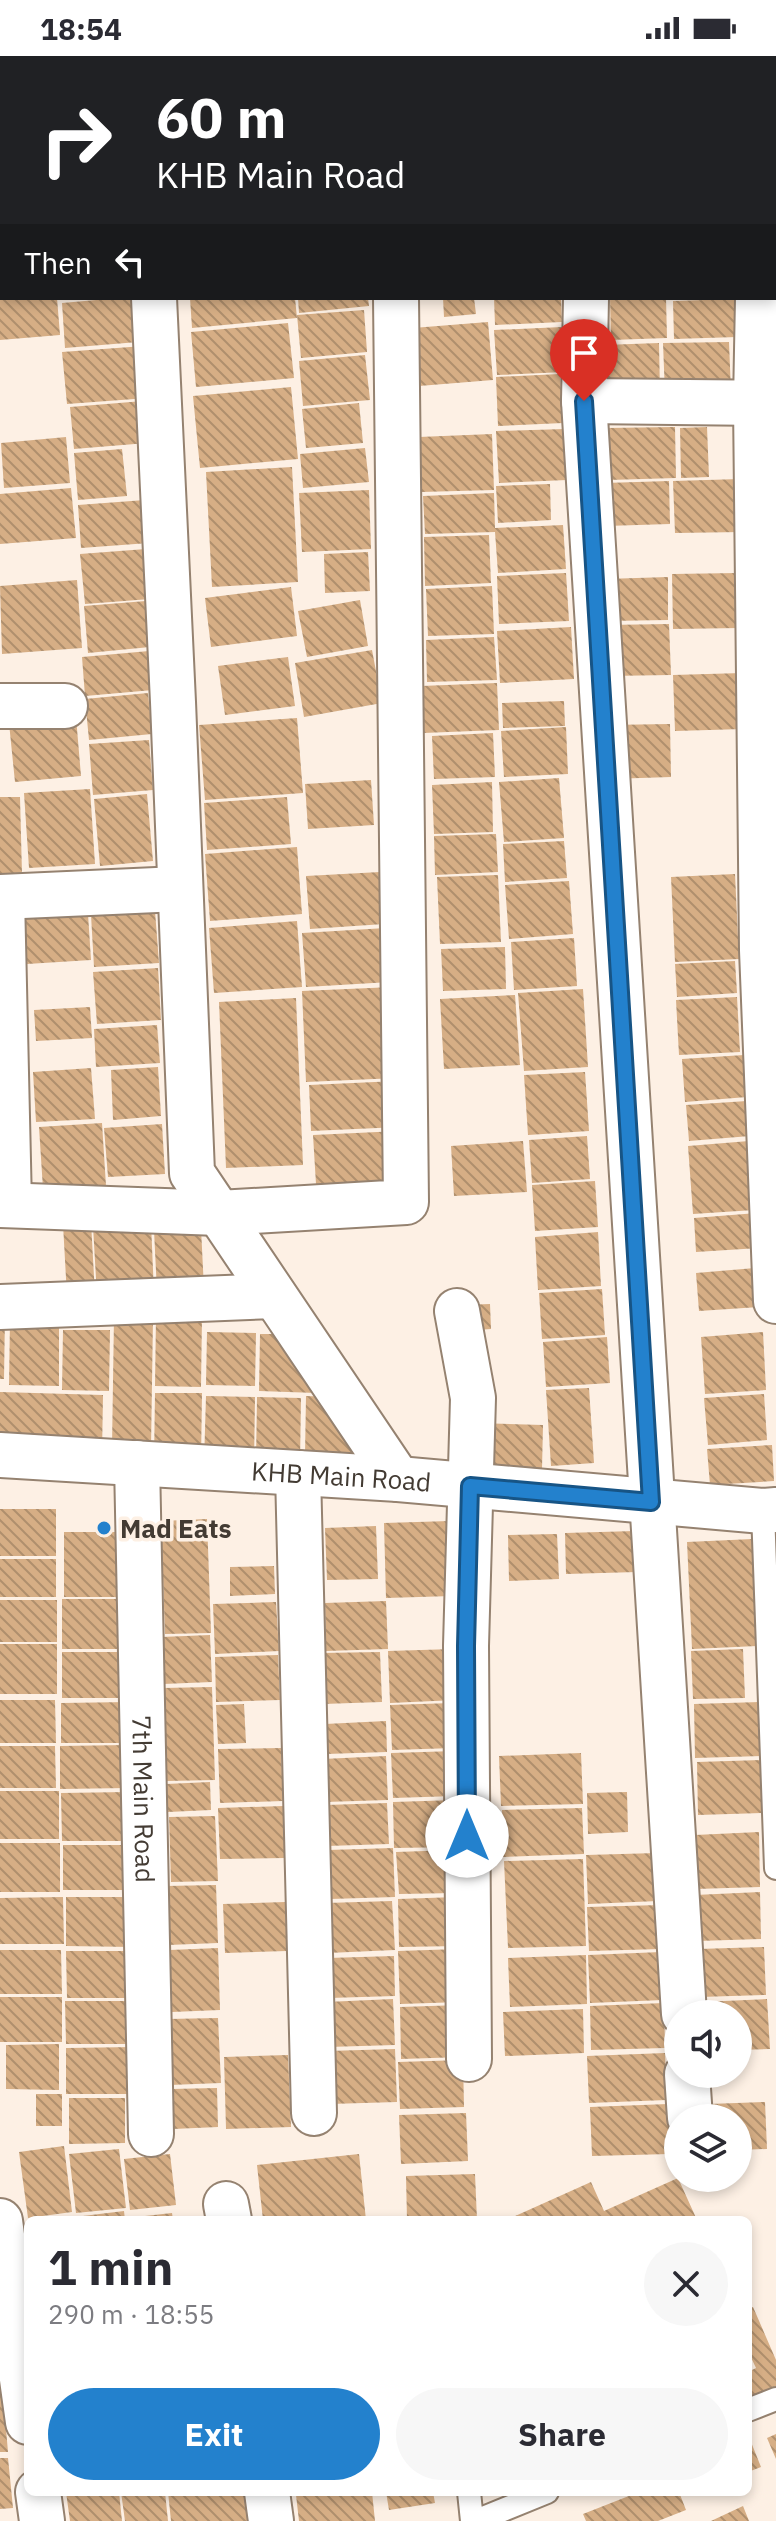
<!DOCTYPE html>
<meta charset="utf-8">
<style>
:root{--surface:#fff;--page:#f7f7f7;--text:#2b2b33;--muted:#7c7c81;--accent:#2381cd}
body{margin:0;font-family:"IBM Plex Sans",sans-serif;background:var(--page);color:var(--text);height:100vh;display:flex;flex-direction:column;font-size:30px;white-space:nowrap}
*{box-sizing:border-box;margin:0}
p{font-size:26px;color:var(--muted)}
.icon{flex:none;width:44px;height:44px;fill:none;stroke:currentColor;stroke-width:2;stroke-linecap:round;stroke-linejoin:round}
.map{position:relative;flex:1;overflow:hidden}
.sheet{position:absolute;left:24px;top:2160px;width:728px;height:280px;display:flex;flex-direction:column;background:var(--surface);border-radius:12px;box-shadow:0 4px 12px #0003}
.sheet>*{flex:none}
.guide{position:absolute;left:0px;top:0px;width:776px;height:244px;box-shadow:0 4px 12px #0003;background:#202124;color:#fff;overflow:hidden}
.fabs{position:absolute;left:664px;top:1944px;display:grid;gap:16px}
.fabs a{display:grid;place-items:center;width:88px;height:88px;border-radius:50%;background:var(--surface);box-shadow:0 4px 12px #0003;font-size:40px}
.pin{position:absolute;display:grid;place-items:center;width:68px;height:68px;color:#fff;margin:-82px -34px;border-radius:50% 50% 50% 0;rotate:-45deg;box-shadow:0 0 8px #0007}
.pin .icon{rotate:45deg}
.me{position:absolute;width:88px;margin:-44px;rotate:0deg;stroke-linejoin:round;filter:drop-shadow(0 0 6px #0008)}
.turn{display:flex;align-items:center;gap:28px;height:168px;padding:0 24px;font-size:36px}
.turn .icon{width:104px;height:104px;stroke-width:2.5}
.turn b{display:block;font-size:56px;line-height:68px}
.then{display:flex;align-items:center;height:76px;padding:0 24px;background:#0003;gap:16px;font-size:30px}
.round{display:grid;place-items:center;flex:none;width:84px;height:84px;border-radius:42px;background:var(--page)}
.summary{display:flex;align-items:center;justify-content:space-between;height:136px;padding:0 24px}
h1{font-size:48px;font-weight:700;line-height:60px}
.action{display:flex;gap:16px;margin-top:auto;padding:16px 24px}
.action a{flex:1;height:92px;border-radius:48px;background:var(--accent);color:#fff;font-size:32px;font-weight:700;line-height:92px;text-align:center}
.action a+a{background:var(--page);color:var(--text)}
.status{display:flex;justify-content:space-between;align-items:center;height:56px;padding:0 40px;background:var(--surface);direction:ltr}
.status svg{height:22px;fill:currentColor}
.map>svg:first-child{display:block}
.building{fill:url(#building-back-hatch)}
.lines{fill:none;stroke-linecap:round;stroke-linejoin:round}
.lane-casing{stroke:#958270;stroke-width:26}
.street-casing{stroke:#958270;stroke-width:48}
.secondary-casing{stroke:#958270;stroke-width:48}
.lane{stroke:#fff;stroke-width:22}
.street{stroke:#fff;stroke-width:44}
.secondary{stroke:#fff;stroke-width:44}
.route-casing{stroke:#175485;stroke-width:20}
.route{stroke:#2381cd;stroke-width:14}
.poi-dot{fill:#2381cd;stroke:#fdf0e4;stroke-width:3}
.labels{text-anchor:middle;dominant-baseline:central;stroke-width:7;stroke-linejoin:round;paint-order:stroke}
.street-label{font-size:26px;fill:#433b33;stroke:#fdf0e4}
.poi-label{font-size:26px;font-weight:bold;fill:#433b33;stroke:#fdf0e4;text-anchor:start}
</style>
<div class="status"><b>18:54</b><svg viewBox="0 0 49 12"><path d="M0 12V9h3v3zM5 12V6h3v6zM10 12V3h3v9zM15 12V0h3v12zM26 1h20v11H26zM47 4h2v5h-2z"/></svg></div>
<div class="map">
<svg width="776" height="2465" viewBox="0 0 776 2465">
<defs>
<pattern id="building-back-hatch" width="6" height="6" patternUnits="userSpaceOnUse" patternTransform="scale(2)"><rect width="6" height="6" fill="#d6ae85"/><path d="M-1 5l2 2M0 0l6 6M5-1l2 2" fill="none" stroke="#af8f6d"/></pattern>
</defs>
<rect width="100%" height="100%" fill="#fdf0e4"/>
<path class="building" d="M0,242H57L60,279L0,284Z
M119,242H134L138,286L65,292L62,247Z
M190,242H295L297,262L192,272Z
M298,242H368L369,250L299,257Z
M443,242H474L476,258L444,261Z
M494,242H561L562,266L495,269Z
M610,242H666L667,282L611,284Z
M736,243L737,281L674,283L673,245Z
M364,254L367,296L301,302L297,259Z
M488,266L493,324L419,330L413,272Z
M288,267L294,322L196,331L191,276Z
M562,271L565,316L497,319L494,274Z
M729,286L731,336L665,338L663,287Z
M659,287L660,337L605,338L604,289Z
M144,290L148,342L67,348L62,296Z
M365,299L370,344L303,350L299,305Z
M560,318L563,367L498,370L496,321Z
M291,331L298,403L200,412L193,340Z
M143,345L147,387L74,393L70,351Z
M359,347L363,387L306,392L302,353Z
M675,371L676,422L609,424L607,372Z
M707,371L709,421L681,422L680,372Z
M565,373L567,424L499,427L496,375Z
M492,378L494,434L421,436L419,381Z
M66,381L70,427L4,432L1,387Z
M365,392L369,426L303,432L300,398Z
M122,393L127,440L78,444L74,397Z
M292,411L298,526L212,531L206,416Z
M740,423L742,476L675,477L673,425Z
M669,425L670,468L606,470L605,427Z
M550,428L551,464L498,467L496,430Z
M71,432L76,482L0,488V438Z
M369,434L371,493L302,496L299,437Z
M494,437L495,472L563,469L566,513L498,517L495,476L425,478L423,440Z
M145,444L149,487L81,492L78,449Z
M489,479L491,527L425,530L424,481Z
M146,493L150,543L85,548L80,498Z
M368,496L370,535L325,537L324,498Z
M566,517L569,565L499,568L497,520Z
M738,517L740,572L673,573L672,518Z
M668,521V564L607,565L605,523Z
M77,524L82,592L2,598L0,530Z
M492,530L494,578L428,580L426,533Z
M291,531L297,580L211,591L205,542Z
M360,544L368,590L307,601L298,555Z
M146,545L150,591L88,597L84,550Z
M669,568L671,619L608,620L606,569Z
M571,571L574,623L500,627L497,575Z
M494,581L497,624L427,626L426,584Z
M372,594L382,647L304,661L295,607Z
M149,595L153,634L85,640L82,601Z
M288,601L295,650L225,659L218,610Z
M742,617L743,673L675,675L673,619Z
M497,627L499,674L423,677L421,630Z
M148,637L152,678L89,684L85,643Z
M564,645L565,670L503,672L502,647Z
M76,661L81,720L15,726L9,667Z
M297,662L303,737L205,744L199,669Z
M670,668L671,721L610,723L608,669Z
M566,671L568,718L504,721L501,675Z
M493,677L495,721L434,723L432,680Z
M149,684L153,734L93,739L89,688Z
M559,722L564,782L504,786L499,726Z
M371,724L374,769L308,773L305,728Z
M492,726L493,776L434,778L432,729Z
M90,733L95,808L29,812L24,737Z
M147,738L153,805L100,810L94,743Z
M0,741H20L22,818H0Z
M287,741L291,788L207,794L204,747Z
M496,778L498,816L435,819L434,780Z
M564,785L567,822L505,826L503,788Z
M297,791L302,858L210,865L205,798Z
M380,816L384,868L310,873L306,820Z
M735,818L739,903L675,906L671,821Z
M498,819L501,886L440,888L437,821Z
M569,825L573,878L509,883L505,829Z
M155,855L159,907L94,911L91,859Z
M88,858L91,904L27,908L24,862Z
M297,865L302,931L214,937L209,872Z
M386,872L390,926L306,931L302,877Z
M574,882L577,930L514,934L511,886Z
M505,891L506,933L443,935L441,893Z
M735,905L737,937L677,941L675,908Z
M158,912L161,964L97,968L93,916Z
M393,931L397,1022L306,1026L302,935Z
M583,933L588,1011L524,1015L518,937Z
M515,939L520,1009L444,1013L440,943Z
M737,941L740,996L679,999L676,944Z
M296,942L303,1109L226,1112L219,946Z
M90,951L92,982L36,985L34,954Z
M157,969L160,1007L96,1011L94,973Z
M744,999L747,1041L685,1046L682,1003Z
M158,1011L161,1060L113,1064L111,1014Z
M91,1012L95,1063L36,1066L33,1016Z
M585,1016L589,1075L528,1079L524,1019Z
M397,1025L400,1071L311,1075L309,1029Z
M747,1045L750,1080L689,1085L686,1049Z
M102,1067L106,1130L43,1133L39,1071Z
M162,1068L165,1118L108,1121L104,1072Z
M399,1075L402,1124L316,1128L313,1079Z
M587,1080L590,1123L532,1127L529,1084Z
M523,1085L527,1136L454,1140L451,1090Z
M749,1085L754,1154L693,1158L688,1090Z
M595,1125L598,1171L535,1175L532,1129Z
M757,1157L759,1192L696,1196L694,1162Z
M91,1166L95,1239L67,1240L63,1168Z
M151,1167L154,1237L97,1240L93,1170Z
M201,1172L204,1233L157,1236L154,1174Z
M598,1176L601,1230L538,1234L535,1181Z
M755,1212L759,1251L699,1255L696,1217Z
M602,1233L605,1279L542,1283L539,1237Z
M490,1248L491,1273L463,1275L462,1249Z
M0,1258H5L4,1323H0Z
M156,1260L202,1261L201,1331L155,1330Z
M114,1261L153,1262L151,1392L112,1391Z
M10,1263L59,1264V1330L9,1329Z
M63,1274H110L109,1335L62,1334Z
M207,1276L256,1277L255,1330L206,1329Z
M763,1276L766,1334L705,1338L701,1281Z
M260,1278H279L317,1337L259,1335Z
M607,1281L610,1327L546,1331L543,1286Z
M589,1332L594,1407L551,1410L546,1334Z
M0,1336L103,1339L102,1398L0,1395Z
M155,1337H202L201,1405H154Z
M764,1338L767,1384L708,1389L704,1342Z
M206,1340L255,1341L254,1408L204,1407Z
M306,1340L332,1341L371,1400L305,1399Z
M257,1341L301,1342L300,1407L256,1406Z
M477,1367L543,1369L542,1413L476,1410Z
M772,1389L774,1425L710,1429L707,1393Z
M0,1453H56V1500H0Z
M207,1463L211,1577L165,1578L161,1465Z
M450,1465L452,1540L386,1542L384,1467Z
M376,1470L378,1523L327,1524L325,1472Z
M635,1475L637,1516L566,1518L565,1477Z
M64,1476H125V1541H64Z
M557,1478L559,1523L509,1525L508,1479Z
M753,1483L757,1590L692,1593L687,1486Z
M0,1503H56V1541H0Z
M274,1510L275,1538L230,1540V1511Z
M62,1543H130V1593H62Z
M0,1544H57V1586H0Z
M386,1545L388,1593L326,1595L325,1547Z
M276,1546L279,1595L215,1598L213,1548Z
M210,1579L212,1626L163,1628L161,1581Z
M0,1588H57V1638H0Z
M454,1593L456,1644L390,1647L388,1595Z
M743,1593L745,1642L693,1643L691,1595Z
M62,1596H125V1642H62Z
M380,1596L382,1646L323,1648L322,1597Z
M278,1599L280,1644L216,1646L215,1601Z
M212,1631L215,1724L167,1725L163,1632Z
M0,1644H55L56,1687H0Z
M129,1646V1687H61V1647Z
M760,1646L762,1700L695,1702L694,1648Z
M452,1647L454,1692L392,1694L390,1649Z
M244,1648L246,1687L218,1688L216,1649Z
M386,1665L387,1696L326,1698L325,1668Z
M128,1689V1732L60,1733V1690Z
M0,1690H55L56,1732H0Z
M281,1692L283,1745L220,1747L218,1693Z
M455,1695L456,1740L393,1742L391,1697Z
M581,1697L583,1748L501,1750L499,1700Z
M386,1700L388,1744L325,1746L323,1703Z
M761,1704L762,1757L698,1759L697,1706Z
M210,1726L211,1754L168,1756L166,1728Z
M0,1735H59V1783H0Z
M127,1736V1785H62L61,1737Z
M627,1736L628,1776L588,1778L587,1737Z
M456,1744L458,1791L394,1792L393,1746Z
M387,1747L389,1788L327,1790L326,1749Z
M283,1750L285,1802L220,1803L218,1752Z
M582,1752L584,1798L503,1801L502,1754Z
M215,1760L218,1825L171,1826L169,1761Z
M759,1776L760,1831L696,1833L695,1779Z
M0,1787H60V1836H0Z
M63,1789H126V1834H63Z
M393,1792L395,1841L330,1843L328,1794Z
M454,1794L456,1837L399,1838L396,1796Z
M657,1797L658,1845L588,1848L586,1799Z
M583,1803L586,1890L508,1892L504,1805Z
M216,1829L218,1887L168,1889L166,1830Z
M760,1836L761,1883L697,1885L695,1839Z
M63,1841L64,1888H0V1842Z
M66,1841H131L132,1891L66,1890Z
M457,1841L459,1890L399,1891L398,1843Z
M392,1845L395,1894L328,1897L326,1847Z
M285,1846L287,1895L225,1897L223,1848Z
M660,1849L661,1893L589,1895L587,1851Z
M764,1891L766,1939L700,1941L698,1893Z
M218,1892L220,1954L172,1956L170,1894Z
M459,1893L461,1946L400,1948L398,1895Z
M0,1894H61L62,1938H0Z
M66,1895H129V1942H67Z
M661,1896L663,1944L590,1947L588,1899Z
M586,1899L587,1948L510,1951L508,1902Z
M394,1900L395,1940L329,1942L328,1902Z
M0,1941H62V1986H0Z
M393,1943L395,1989L328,1991L326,1946Z
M767,1943L770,1993L738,1994V1958H702L701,1946Z
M65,1945H130V1988H66Z
M664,1947L665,1992L591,1994L590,1950Z
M461,1949L463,2001L401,2003L400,1951Z
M583,1953L584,1997L505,2000L503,1956Z
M218,1962L221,2027L170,2029L168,1963Z
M59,1988V2034L6,2033V1989Z
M134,1991V2038H66V1992Z
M395,1993L397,2046L330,2048L328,1995Z
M665,1997L667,2044L589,2047L587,2000Z
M288,1999L291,2071L226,2073L224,2001Z
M463,2004L464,2051L400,2053L398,2006Z
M217,2032L218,2071L173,2073L171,2033Z
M36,2038H62V2070H36Z
M69,2042H125V2087L69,2088Z
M765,2046L767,2093L738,2094V2062H710L709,2048Z
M668,2048L670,2098L592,2100L590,2051Z
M466,2057L468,2105L401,2108L399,2059Z
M64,2090L72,2156L28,2162L19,2096Z
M119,2093L126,2152L76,2157L69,2098Z
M170,2098L176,2149L130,2154L124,2103Z
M359,2098L366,2164H263L257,2109Z
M475,2118L477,2164H407L406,2120Z
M678,2122L697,2164H515L513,2161L591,2126L604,2155Z
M124,2155L125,2164H84L83,2160Z
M172,2157L173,2164H136V2161Z
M753,2251L776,2304V2330L748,2343V2316L756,2312L748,2295V2253Z
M0,2327H2L8,2396H0Z
M776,2378V2403L767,2382Z
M751,2386L761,2411L748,2416V2388Z
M0,2402H8L13,2452L0,2453Z
M66,2436H119L122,2465H70Z
M121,2436H165L168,2465H125Z
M168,2436H249L253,2465H171Z
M321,2436H372L375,2465H299L296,2439Z
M386,2436H433L435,2447L389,2454Z
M639,2436H679L686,2454L658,2465H586L583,2458Z
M743,2450L749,2465H711Z"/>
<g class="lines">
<g class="lane-casing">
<path id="lane" d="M763,1455L776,1812
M748,2354L776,2343
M469,2436L472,2465
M476,2465L547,2436"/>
</g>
<g class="street-casing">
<g id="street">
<path d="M37,0V2"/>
<path d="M214,0L215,2"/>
<path d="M391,0V2"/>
<path d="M592,2V0"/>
<path d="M764,2V0"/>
<path d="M154,242L173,646L192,1117L398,1423"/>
<path d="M586,242L584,345L684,1958"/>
<path d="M758,242L756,347L762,894L776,1245"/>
<path d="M584,345L776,347"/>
<path d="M0,650H65"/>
<path d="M0,841L179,833"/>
<path d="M2,841L9,1149"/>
<path d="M0,1149L219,1157L406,1146L396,242"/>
<path d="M0,1251L274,1240"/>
<path d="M457,1255L473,1342L466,1590L469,2003"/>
<path id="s1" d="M137,1407L151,2078"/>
<path d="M298,1417L314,2057"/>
<path d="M687,2018L690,2062"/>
<path d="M226,2148L229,2164"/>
<path d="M0,2165L28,2366"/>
<path d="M38,2436L42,2465"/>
<path d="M267,2436L271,2465"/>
</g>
</g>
<g class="secondary-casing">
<g id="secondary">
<path d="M461,2L469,0"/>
<path d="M0,76H2"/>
<path id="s2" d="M0,1399L398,1423L763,1455L776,1454"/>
</g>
</g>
<use href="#lane" class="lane"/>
<use href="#street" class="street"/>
<use href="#secondary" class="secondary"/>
</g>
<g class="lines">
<g class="route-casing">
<path id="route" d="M467,1780L466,1590L470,1430L651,1446L584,345"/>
</g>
<use href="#route" class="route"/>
</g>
<circle class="poi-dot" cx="104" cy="1472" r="8"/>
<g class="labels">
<g class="street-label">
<text stroke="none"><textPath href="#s2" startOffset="342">KHB Main Road</textPath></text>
<text stroke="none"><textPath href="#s1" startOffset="336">7th Main Road</textPath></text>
</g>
<g class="poi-label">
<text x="120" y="1472">Mad Eats</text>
</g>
</g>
</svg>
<div class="fabs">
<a><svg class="icon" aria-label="sound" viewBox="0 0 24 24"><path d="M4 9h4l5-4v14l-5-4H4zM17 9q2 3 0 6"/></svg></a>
<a><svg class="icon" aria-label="layers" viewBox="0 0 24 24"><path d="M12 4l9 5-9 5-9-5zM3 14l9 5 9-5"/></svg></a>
</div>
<div class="pin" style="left:584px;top:345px;background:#d93025"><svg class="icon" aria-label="arrive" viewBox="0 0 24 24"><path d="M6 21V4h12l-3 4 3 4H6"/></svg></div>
<svg class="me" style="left:467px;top:1780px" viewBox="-20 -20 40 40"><circle r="19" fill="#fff"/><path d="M0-13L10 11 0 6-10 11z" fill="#2381cd"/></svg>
<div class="guide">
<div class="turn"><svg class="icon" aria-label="right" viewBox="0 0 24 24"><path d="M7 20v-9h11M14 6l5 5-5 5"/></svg><div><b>60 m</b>KHB Main Road</div></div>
<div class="then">Then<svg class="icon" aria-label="left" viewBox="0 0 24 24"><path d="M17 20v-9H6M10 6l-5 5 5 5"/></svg></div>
</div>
<section class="sheet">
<div class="summary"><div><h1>1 min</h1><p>290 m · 18:55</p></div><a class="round"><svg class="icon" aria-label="close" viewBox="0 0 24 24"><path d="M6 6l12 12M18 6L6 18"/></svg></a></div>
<div class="action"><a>Exit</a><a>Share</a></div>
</section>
</div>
